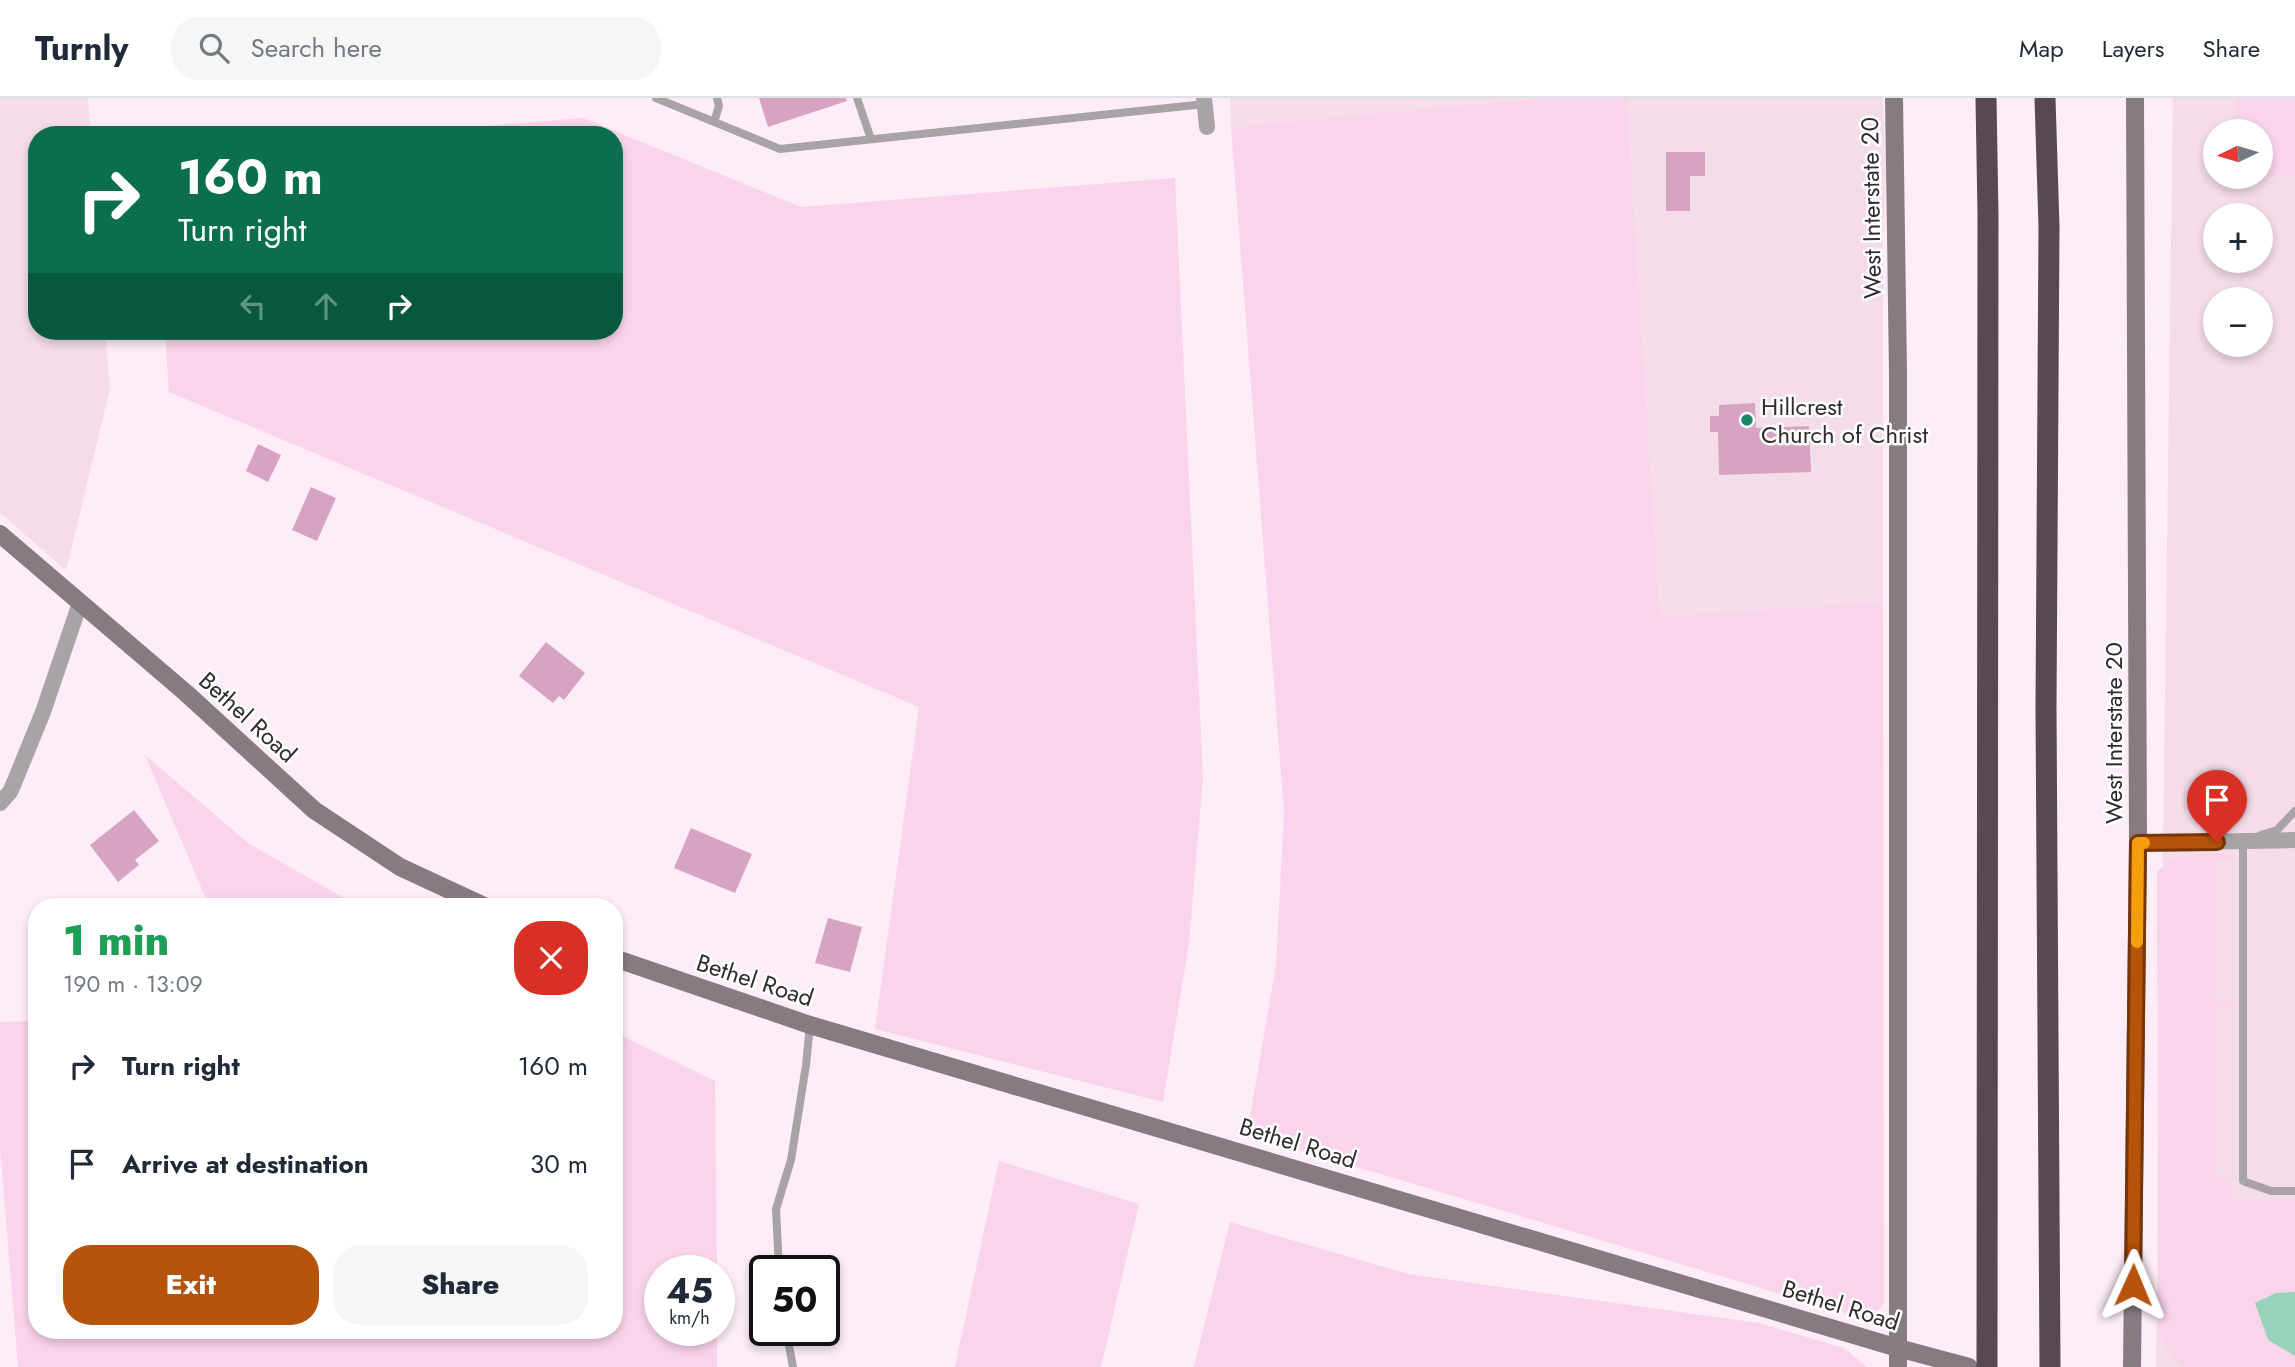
<!DOCTYPE html>
<meta charset="utf-8">
<style>
:root{--surface:#fff;--page:#f6f6f7;--text:#1f2937;--muted:#747a83;--line:#e0e1e3;--accent:#b45309}
body{margin:0;font-family:Jost,sans-serif;background:var(--page);color:var(--text);height:100vh;display:flex;flex-direction:column;font-size:26px;white-space:nowrap}
*{box-sizing:border-box;margin:0}
p{font-size:23px;color:var(--muted)}
.icon{flex:none;width:38px;height:38px;fill:none;stroke:currentColor;stroke-width:2;stroke-linecap:round;stroke-linejoin:round}
.map{position:relative;flex:1;overflow:hidden}
.drawer{position:absolute;left:28px;top:800px;width:595px;height:441px;display:flex;flex-direction:column;background:var(--surface);border-radius:28px;box-shadow:0 4px 10px #0003}
.drawer>*{flex:none}
.guide{position:absolute;left:28px;top:28px;width:595px;height:214px;border-radius:28px;box-shadow:0 4px 10px #0003;background:#0b6e4f;color:#fff;overflow:hidden}
.needle{width:46px;rotate:265deg}
.fabs{position:absolute;left:2203px;top:21px;display:grid;gap:14px}
.fabs a{display:grid;place-items:center;width:70px;height:70px;border-radius:50%;background:var(--surface);box-shadow:0 4px 10px #0003;font-size:35px}
.speed{position:absolute;left:644px;top:1157px;display:flex;gap:14px;font-size:35px;font-weight:700;text-align:center}
.speed>*{display:grid;place-content:center;width:91px;height:91px;border-radius:50%;background:var(--surface);box-shadow:0 4px 10px #0003;line-height:1}
.speed small{font-size:18px;font-weight:400}
.speed .limit{border:4px solid #111;border-radius:10px;background:#fff;color:#111}
.pin{position:absolute;display:grid;place-items:center;width:60px;height:60px;color:#fff;margin:-72px -30px;border-radius:50% 50% 50% 0;rotate:-45deg;box-shadow:0 0 7px #0007}
.pin .icon{rotate:45deg}
.me{position:absolute;width:77px;margin:-38px;rotate:1deg;stroke-linejoin:round;filter:drop-shadow(0 0 5px #0008)}
.turn{display:flex;align-items:center;gap:24px;height:147px;padding:0 35px;font-size:32px}
.turn .icon{width:91px;height:91px;stroke-width:2.5}
.turn b{display:block;font-size:49px;line-height:60px}
.lanes{display:flex;align-items:center;height:66px;padding:0 35px;background:#0003;justify-content:center;gap:35px;direction:ltr}
.lanes .off{opacity:.35}
.round{display:grid;place-items:center;flex:none;width:74px;height:74px;border-radius:28px;background:var(--page)}
.headline{display:flex;align-items:center;justify-content:space-between;height:119px;padding:0 35px}
h1{font-size:42px;font-weight:800;line-height:52px;color:#1e9e55}
.cta{display:flex;gap:14px;margin-top:auto;padding:14px 35px}
.cta a{flex:1;height:80px;border-radius:28px;background:var(--accent);color:#fff;font-size:28px;font-weight:800;line-height:80px;text-align:center}
.cta a+a{background:var(--page);color:var(--text)}
ul{padding:0;list-style:none}
li{display:flex;align-items:center;gap:21px;height:98px;padding:0 35px}
li div{flex:1}
li b{display:block;font-size:26px}
li em{font-style:normal}
header{display:flex;align-items:center;gap:42px;box-sizing:border-box;height:98px;padding:0 35px;background:var(--surface);border-bottom:2px solid var(--line)}
header strong{font-size:33px}
nav{display:flex;gap:38px;margin-inline-start:auto;font-size:24px}
.search{width:490px;height:63px;background:var(--page);display:flex;align-items:center;gap:18px;box-sizing:border-box;padding:0 24px;border-radius:28px;color:var(--muted);font-size:26px}
.map>svg:first-child{display:block}
.built{fill:#f4dce9;fill-rule:evenodd}
.green{fill:#fad4eb}
.water{fill:#96d3bb}
.building{fill:#d6a4c2}
.lines{fill:none;stroke-linecap:round;stroke-linejoin:round}
.service{stroke:#a9a2a6;stroke-width:8}
.minor{stroke:#a9a2a6;stroke-width:16}
.secondary{stroke:#867b81;stroke-width:18}
.motorway{stroke:#574951;stroke-width:21}
.route-casing{stroke:#753606;stroke-width:18}
.route{stroke:#b45309;stroke-width:12}
.slow{stroke:#f59e0b;stroke-width:12}
.poi-dot{fill:#17896a;stroke:#fff;stroke-width:2.5}
.labels{text-anchor:middle;dominant-baseline:central;stroke-width:5;stroke-linejoin:round;paint-order:stroke}
.street-label{font-size:24px;fill:#312b2f;stroke:#fff}
.poi-label{font-size:24px;fill:#312b2f;stroke:#fff;text-anchor:start}
</style>
<header>
<strong>Turnly</strong>
<div class="search"><svg class="icon" aria-label="search" viewBox="0 0 24 24"><circle cx="10" cy="10" r="6"/><path d="M15 15l6 6"/></svg>Search here</div>
<nav><a>Map</a><a>Layers</a><a>Share</a></nav>
</header>
<div class="map">
<svg width="2295" height="1269" viewBox="0 0 2295 1269">
<rect width="100%" height="100%" fill="#feecf7"/>
<path class="built" d="M0,0H88L91,37H37V233H105L110,291L66,472L0,415Z
M1230,0H1542L1231,29Z
M1627,0H1883L1886,80L1883,148V504L1660,520Z
M2173,0H2295V1269H2156ZM2216,33H2261V79H2216ZM2216,117H2261V163H2216ZM2216,201H2261V247H2216Z"/>
<path class="green" d="M1542,0H1627L1660,519L1883,504L1884,1205C1876,1218 1866,1217 1851,1217L1247,1036L1276,867L1284,715L1231,29Z
M2234,0H2295V76L2246,80L2261,79V33H2239Z
M583,20L801,109L1175,80L1203,680L1189,845L1163,1004L875,931L919,609L169,294L165,233H614V37H379Z
M145,657L248,745L358,808H209Z
M2226,755H2232L2231,762L2216,763V901L2232,902V909H2215L2216,1079L2231,1080L2232,1102H2295V1269H2184C2170,1257 2162,1247 2158,1229L2157,773C2181,754 2196,756 2226,755Z
M37,923V1232H614V934L715,983L717,1172H660V1232H717V1269H18L0,1049V924Z
M999,1063L1139,1106L1101,1269H955Z
M1230,1124L1408,1176L1759,1225L1844,1250L1867,1269H1194Z"/>
<path class="water" d="M2295,1194V1258L2268,1242L2255,1205L2276,1195Z"/>
<path class="building" d="M759,0H846L847,3L768,29Z
M1666,54H1705V78H1690V113H1666Z
M1755,305L1756,330L1809,328L1811,374L1719,377L1718,334H1710V318H1719V307Z
M258,346L281,357L268,384L246,373Z
M311,389L336,400L317,443L292,432Z
M546,544L585,575L564,602L559,598L553,605L519,578Z
M134,712L159,743L135,762L139,767L118,784L90,747Z
M691,730L752,756L735,795L674,770Z
M828,820L862,829L850,874L815,865Z"/>
<g class="lines">
<path class="service" d="M656,0L780,51L1205,6
M857,0L871,41
M714,24L719,8L717,0
M2261,737L2277,732L2295,713
M2246,742L2243,743V1083L2271,1093H2295
M779,1172L776,1111L791,1062L806,967L810,927
M786,1232L793,1269"/>
<path class="minor" d="M1204,0L1207,29
M0,705L10,694L14,685L43,614L80,505
M2138,745L2295,742"/>
<path class="secondary" d="M1894,0L1898,275V1269
M0,436L186,595L314,712L400,769L484,808
M614,860L810,927L1898,1250L1969,1269
M2132,1269L2138,745L2135,0"/>
<path class="motorway" d="M1986,0L1988,117L1987,1269
M2045,0L2049,129L2046,609L2050,1269"/>
</g>
<g class="lines">
<g class="route-casing">
<path id="route" d="M2133,1187L2138,745L2217,744"/>
</g>
<use href="#route" class="route"/>
<path class="slow" d="M2137,844L2138,745H2144"/>
</g>
<circle class="poi-dot" cx="1747" cy="322" r="7"/>
<g class="labels">
<g class="street-label">
<text transform="translate(1871 110) rotate(-91)">West Interstate 20</text>
<text transform="translate(248 619) rotate(42)">Bethel Road</text>
<text transform="translate(2113 635) rotate(-90)">West Interstate 20</text>
<text transform="translate(755 882) rotate(18)">Bethel Road</text>
<text transform="translate(1298 1045) rotate(17)">Bethel Road</text>
<text transform="translate(1841 1207) rotate(17)">Bethel Road</text>
</g>
<g class="poi-label">
<text x="1761" y="308">Hillcrest<tspan x="1761" dy="28">Church of Christ</tspan></text>
</g>
</g>
</svg>
<div class="fabs">
<a><svg class="needle" viewBox="-14 -14 28 28"><path d="M0-13l5 13h-10z" fill="#e53935"/><path d="M0 13l5-13h-10z" fill="#747a83"/></svg></a>
<a>+</a>
<a>−</a>
</div>
<div class="speed"><div>45<small>km/h</small></div><div class="limit">50</div></div>
<div class="pin" style="left:2217px;top:744px;background:#d93025"><svg class="icon" aria-label="arrive" viewBox="0 0 24 24"><path d="M6 21V4h12l-3 4 3 4H6"/></svg></div>
<svg class="me" style="left:2133px;top:1187px" viewBox="-20 -20 40 40"><path d="M0-17L14 15 0 8-14 15z" fill="#b45309" stroke="#fff" stroke-width="4"/></svg>
<div class="guide">
<div class="turn"><svg class="icon" aria-label="right" viewBox="0 0 24 24"><path d="M7 20v-9h11M14 6l5 5-5 5"/></svg><div><b>160 m</b>Turn right</div></div>
<div class="lanes"><svg class="icon off" aria-label="left" viewBox="0 0 24 24"><path d="M17 20v-9H6M10 6l-5 5 5 5"/></svg><svg class="icon off" aria-label="ahead" viewBox="0 0 24 24"><path d="M12 20V5M6 11l6-6 6 6"/></svg><svg class="icon" aria-label="right" viewBox="0 0 24 24"><path d="M7 20v-9h11M14 6l5 5-5 5"/></svg></div>
</div>
<section class="drawer">
<div class="headline"><div><h1>1 min</h1><p>190 m · 13:09</p></div><a class="round" style="background:#d93025;color:#fff"><svg class="icon" aria-label="close" viewBox="0 0 24 24"><path d="M6 6l12 12M18 6L6 18"/></svg></a></div>
<ul>
<li><svg class="icon" aria-label="right" viewBox="0 0 24 24"><path d="M7 20v-9h11M14 6l5 5-5 5"/></svg><div><b>Turn right</b></div><em>160 m</em></li>
<li><svg class="icon" aria-label="arrive" viewBox="0 0 24 24"><path d="M6 21V4h12l-3 4 3 4H6"/></svg><div><b>Arrive at destination</b></div><em>30 m</em></li>
</ul>
<div class="cta"><a>Exit</a><a>Share</a></div>
</section>
</div>
